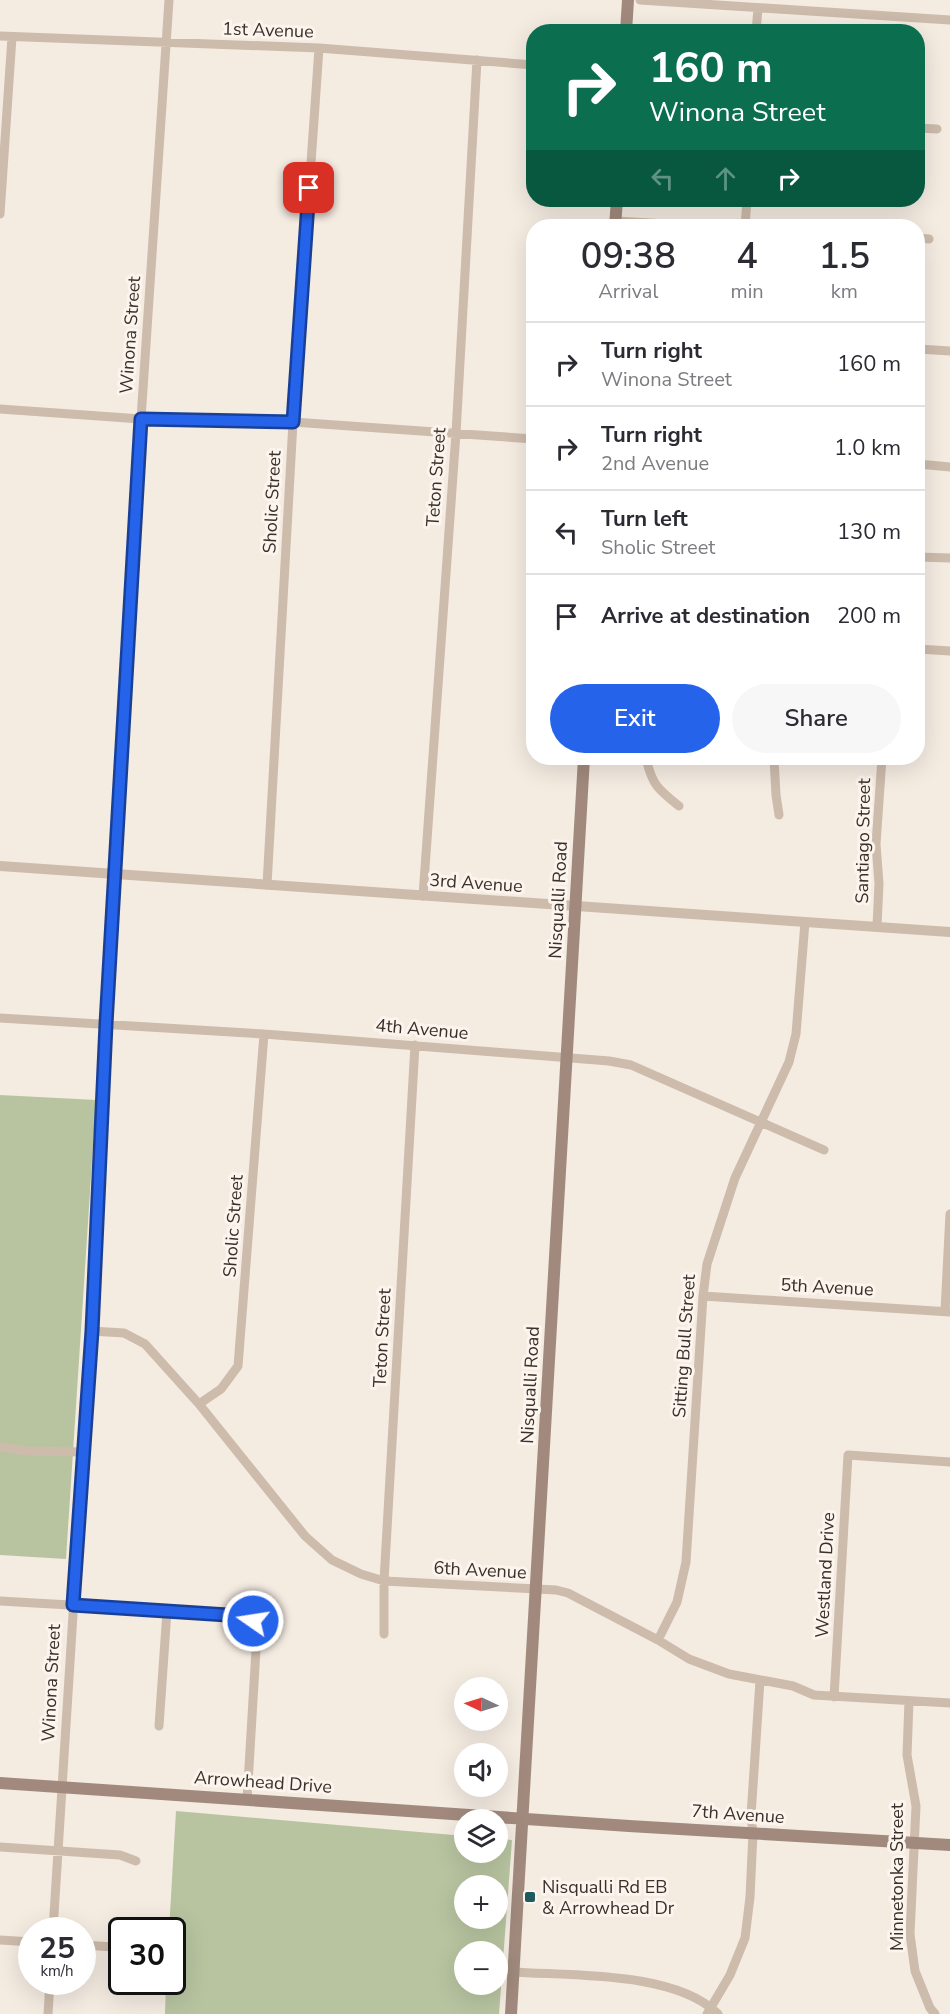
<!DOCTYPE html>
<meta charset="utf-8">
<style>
:root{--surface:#fff;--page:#f7f7f7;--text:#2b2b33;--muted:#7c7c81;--line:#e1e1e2;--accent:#2563eb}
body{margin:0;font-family:"Nunito Sans",sans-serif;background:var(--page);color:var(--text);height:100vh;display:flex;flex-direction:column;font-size:22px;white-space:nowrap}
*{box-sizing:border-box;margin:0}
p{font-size:20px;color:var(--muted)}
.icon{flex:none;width:33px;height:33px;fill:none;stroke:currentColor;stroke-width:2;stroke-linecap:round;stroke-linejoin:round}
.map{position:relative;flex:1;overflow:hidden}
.side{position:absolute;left:526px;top:219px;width:399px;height:546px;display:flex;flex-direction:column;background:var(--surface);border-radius:24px;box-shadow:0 6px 24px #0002}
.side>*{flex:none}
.top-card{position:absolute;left:526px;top:24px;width:399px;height:183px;border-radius:24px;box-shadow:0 6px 24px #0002;background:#0b6e4f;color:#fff;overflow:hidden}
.needle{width:39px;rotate:274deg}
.fabs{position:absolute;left:454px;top:1677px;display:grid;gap:12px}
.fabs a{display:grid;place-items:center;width:54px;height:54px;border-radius:50%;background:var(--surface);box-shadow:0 6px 24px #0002;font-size:30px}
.speed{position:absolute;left:18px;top:1917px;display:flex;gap:12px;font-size:30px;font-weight:700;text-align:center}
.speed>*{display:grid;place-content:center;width:78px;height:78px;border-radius:50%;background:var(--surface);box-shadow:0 6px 24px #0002;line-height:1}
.speed small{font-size:15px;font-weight:400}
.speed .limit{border:3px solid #111;border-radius:9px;background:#fff;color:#111}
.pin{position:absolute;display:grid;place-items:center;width:51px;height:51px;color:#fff;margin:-26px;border-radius:12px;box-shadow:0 3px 9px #0006}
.me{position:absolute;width:66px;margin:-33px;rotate:283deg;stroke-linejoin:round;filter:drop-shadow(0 0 4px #0008)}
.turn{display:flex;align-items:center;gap:21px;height:126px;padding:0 24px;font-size:27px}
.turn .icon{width:78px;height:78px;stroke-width:2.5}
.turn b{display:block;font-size:42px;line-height:51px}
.lanes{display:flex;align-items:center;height:57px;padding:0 24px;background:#0003;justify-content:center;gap:30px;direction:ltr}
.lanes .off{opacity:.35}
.eta{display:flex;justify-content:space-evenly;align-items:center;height:102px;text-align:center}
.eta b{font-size:36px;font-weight:600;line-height:42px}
.button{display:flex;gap:12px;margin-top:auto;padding:12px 24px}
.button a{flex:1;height:69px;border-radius:36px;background:var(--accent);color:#fff;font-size:24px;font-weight:600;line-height:69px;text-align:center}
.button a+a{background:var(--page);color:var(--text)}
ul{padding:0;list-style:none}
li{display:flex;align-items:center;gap:18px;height:84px;padding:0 24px;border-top:2px solid var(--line)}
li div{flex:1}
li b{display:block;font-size:22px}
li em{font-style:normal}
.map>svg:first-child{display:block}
.grass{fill:#b8c4a0;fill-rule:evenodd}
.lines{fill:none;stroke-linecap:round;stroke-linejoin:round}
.minor{stroke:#cdbbac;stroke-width:9}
.tertiary{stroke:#cdbbac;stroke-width:10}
.secondary{stroke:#a18a7d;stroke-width:12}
.route-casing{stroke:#184099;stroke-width:15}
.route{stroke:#2563eb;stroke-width:10}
.poi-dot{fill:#1f5a5e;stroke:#fbf5ee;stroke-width:2}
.labels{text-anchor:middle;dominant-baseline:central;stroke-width:6;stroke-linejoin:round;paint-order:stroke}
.street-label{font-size:18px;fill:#3b302b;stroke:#fbf5ee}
.poi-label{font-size:18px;fill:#3b302b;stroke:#fbf5ee;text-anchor:start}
</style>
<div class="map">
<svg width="950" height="2014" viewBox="0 0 950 2014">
<rect width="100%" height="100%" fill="#f4ebe1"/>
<path class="grass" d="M0,1095L96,1100L66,1559L0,1555Z
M176,1811L465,1836V1852H498V1839L512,1840L499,2014H165L166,1982H172V1930H169ZM465,1886H498V1918H465ZM465,1952H498V1984H465Z"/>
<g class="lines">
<path class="minor" d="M640,0L950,20
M756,32L758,8
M0,36L319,48L534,65
M918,128L937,129
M0,214L12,37
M616,221L701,226
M745,226L747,200
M918,238L929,239
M918,349L950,351
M0,409L141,419L293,422L534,439
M918,464L950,467
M918,557L950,558
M918,649L950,651
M646,758C652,785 658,789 679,806
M774,758L776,795L779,815
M267,885L293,422L319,48
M423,896L456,433L477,60
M877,926L879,884L876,844L882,758
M0,1018L264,1034L609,1061L631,1065L824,1150
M703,1296L950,1312
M945,1311L950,1214
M91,1331L124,1333L145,1344L199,1404L305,1536L332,1560L361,1574L384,1581L556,1590L568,1593L658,1640L689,1659L729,1674L793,1686L814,1695L950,1703
M199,1404L221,1389L238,1366L264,1034
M0,1447L26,1451L83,1452
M0,1601L243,1615L253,1621L257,1633L247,1800
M384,1634V1581L415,1045
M658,1640L677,1602L686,1562L703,1296L707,1264L735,1178L789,1062L796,1034L805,922
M834,1697L848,1455L950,1462
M909,1701L907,1755L916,1806L910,1934L915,1971L930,2008L935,2014
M159,1726L167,1611
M0,1847L120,1855L136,1861
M53,1930L91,1331L106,1024L141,419L169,0
M0,1940L32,1942
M82,1945L114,1947
M513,1972C571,1976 675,1971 718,2014
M48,2014L50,1982
M707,2014L730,1975L745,1938L750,1897L753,1833L751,1816L760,1680"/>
<path class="tertiary" d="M0,866L950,932"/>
<path class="secondary" d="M626,32L628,0
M615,226L617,200
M0,1783L629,1826L950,1845
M511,2014L584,758"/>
</g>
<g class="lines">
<g class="route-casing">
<path id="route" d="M253,1621L243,1616L73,1605L92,1331L106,1024L141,419L293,422L309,188"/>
</g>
<use href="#route" class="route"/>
</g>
<rect class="poi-dot" x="524" y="1891" width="12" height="12" rx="3"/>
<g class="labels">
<g class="street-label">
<text transform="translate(268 30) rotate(2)">1st Avenue</text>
<text transform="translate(130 335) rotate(-86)">Winona Street</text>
<text transform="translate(436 477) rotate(-86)">Teton Street</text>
<text transform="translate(272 502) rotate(-87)">Sholic Street</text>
<text transform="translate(863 841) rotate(-89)">Santiago Street</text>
<text transform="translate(476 883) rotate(4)">3rd Avenue</text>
<text transform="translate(558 900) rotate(-87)">Nisqualli Road</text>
<text transform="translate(422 1029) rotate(5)">4th Avenue</text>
<text transform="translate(233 1226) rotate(-86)">Sholic Street</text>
<text transform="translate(827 1287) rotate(3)">5th Avenue</text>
<text transform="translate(382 1338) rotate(-87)">Teton Street</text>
<text transform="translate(684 1346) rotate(-86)">Sitting Bull Street</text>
<text transform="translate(530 1385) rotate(-87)">Nisqualli Road</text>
<text transform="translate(480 1570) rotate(3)">6th Avenue</text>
<text transform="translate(825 1575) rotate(-87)">Westland Drive</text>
<text transform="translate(51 1683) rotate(-87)">Winona Street</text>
<text transform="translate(263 1782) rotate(4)">Arrowhead Drive</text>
<text transform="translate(738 1814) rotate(4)">7th Avenue</text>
<text transform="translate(897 1877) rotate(-90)">Minnetonka Street</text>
</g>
<g class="poi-label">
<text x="542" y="1887">Nisqualli Rd EB<tspan x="542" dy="21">&amp; Arrowhead Dr</tspan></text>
</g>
</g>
</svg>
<div class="fabs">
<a><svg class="needle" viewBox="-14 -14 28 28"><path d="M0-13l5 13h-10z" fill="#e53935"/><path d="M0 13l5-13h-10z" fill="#7c7c81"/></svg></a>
<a><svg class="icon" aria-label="sound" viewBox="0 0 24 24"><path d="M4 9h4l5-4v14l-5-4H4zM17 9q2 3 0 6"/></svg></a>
<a><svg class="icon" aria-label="layers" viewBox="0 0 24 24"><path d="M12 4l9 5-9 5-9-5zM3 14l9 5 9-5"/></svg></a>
<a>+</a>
<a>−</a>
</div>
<div class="speed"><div>25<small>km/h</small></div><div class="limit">30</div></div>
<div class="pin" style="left:309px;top:188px;background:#d93025"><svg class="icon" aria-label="arrive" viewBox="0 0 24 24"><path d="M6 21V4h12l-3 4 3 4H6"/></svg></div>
<svg class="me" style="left:253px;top:1621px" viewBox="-20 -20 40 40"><circle r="17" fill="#2563eb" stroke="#fff" stroke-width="3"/><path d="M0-11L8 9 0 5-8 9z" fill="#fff"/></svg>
<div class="top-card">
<div class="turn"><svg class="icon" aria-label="right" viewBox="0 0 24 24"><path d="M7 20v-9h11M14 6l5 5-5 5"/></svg><div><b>160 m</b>Winona Street</div></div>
<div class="lanes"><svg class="icon off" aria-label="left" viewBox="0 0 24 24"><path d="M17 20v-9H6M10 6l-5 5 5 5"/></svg><svg class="icon off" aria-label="ahead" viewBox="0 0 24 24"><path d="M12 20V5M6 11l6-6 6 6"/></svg><svg class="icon" aria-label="right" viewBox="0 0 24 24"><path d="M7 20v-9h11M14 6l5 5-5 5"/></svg></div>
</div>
<section class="side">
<div class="eta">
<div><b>09:38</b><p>Arrival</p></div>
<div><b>4</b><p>min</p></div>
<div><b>1.5</b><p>km</p></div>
</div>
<ul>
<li><svg class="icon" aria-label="right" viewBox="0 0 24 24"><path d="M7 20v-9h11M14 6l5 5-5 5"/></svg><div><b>Turn right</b><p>Winona Street</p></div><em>160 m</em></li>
<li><svg class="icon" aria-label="right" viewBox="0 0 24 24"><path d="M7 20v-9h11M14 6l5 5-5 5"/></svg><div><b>Turn right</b><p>2nd Avenue</p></div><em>1.0 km</em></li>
<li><svg class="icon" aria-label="left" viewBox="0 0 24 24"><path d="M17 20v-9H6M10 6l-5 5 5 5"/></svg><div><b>Turn left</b><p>Sholic Street</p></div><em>130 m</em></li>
<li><svg class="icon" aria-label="arrive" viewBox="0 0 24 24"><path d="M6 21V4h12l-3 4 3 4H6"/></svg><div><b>Arrive at destination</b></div><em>200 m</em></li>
</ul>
<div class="button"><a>Exit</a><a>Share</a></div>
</section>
</div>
